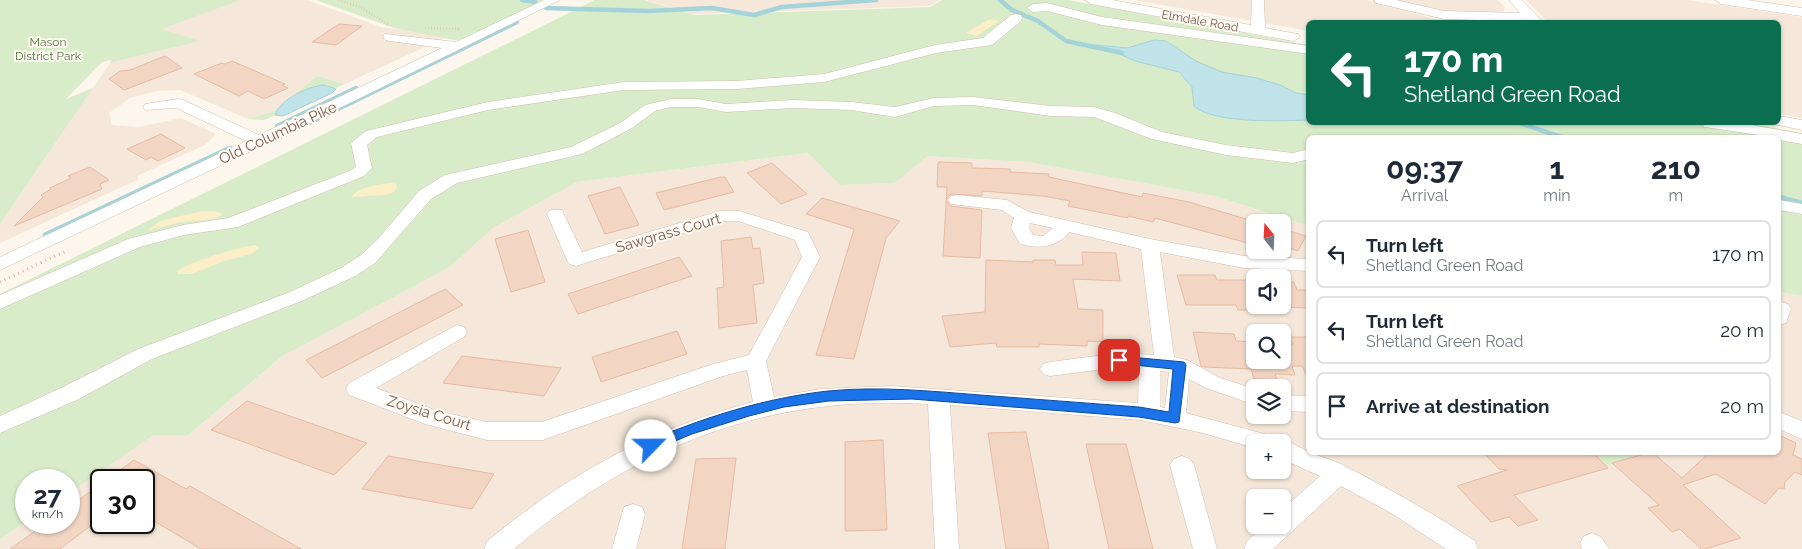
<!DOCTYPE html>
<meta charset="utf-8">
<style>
:root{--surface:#fff;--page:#f6f6f7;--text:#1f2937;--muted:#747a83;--line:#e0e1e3}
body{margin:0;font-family:Raleway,sans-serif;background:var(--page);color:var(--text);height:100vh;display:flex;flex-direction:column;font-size:19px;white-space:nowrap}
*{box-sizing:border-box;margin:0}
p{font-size:16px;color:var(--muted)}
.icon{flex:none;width:28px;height:28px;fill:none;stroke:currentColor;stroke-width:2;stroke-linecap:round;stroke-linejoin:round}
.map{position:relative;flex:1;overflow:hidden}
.drawer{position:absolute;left:1306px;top:135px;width:475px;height:320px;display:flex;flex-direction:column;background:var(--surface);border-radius:8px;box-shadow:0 1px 4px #0004}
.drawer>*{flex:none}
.guide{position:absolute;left:1306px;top:20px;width:475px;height:105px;border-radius:8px;box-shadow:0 1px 4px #0004;background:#0b6e4f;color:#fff;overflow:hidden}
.needle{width:32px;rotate:342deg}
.tools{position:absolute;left:1246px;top:214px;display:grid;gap:10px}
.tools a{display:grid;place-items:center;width:45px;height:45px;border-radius:8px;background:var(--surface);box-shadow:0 1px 4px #0004;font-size:25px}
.speed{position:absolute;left:15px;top:469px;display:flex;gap:10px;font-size:25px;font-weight:700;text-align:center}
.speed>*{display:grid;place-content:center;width:65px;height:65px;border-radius:50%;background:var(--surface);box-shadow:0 1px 4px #0004;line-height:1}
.speed small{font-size:12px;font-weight:400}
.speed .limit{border:2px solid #111;border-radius:8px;background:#fff;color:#111}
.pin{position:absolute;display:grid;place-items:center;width:42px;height:42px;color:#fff;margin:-21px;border-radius:10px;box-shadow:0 2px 8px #0006}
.me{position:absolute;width:55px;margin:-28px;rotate:67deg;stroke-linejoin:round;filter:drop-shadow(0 0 4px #0008)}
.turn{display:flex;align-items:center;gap:18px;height:105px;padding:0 15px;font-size:22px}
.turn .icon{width:65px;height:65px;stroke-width:2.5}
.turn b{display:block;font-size:35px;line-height:42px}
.eta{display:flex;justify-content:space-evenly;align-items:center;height:85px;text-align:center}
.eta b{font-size:30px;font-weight:700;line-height:35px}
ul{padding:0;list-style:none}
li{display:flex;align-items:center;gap:15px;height:68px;margin:0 10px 8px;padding:0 5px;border:2px solid var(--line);border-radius:8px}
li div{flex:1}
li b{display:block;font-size:19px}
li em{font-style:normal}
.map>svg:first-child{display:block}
.residential{fill:#f5e8da;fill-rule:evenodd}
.green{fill:#d8ecc9}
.sand{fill:#fcefc7}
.water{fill:#bfe3e8;stroke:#a5d3da}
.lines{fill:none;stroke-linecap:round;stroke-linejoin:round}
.stream-far1{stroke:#a5d3da;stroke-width:4.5}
.stream{stroke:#a5d3da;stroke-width:5}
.building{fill:#f3d5c3;stroke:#e6bba3}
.minor-casing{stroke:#d1beb0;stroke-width:1}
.path-far1{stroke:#d9b8a5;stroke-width:2.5;stroke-dasharray:0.5 2.5;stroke-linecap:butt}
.path{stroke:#d9b8a5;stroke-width:3;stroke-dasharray:1 4;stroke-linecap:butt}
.minor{fill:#fff;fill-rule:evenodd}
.route{fill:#1a73e8;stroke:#114b97}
.labels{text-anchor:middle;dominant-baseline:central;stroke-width:4;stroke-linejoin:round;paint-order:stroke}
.far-street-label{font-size:12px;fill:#7a5c4d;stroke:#fffaf3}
.far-park-label{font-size:12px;fill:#537a41;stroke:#fffaf3}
.street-label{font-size:15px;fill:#7a5c4d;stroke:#fffaf3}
</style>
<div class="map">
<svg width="1802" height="549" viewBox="0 0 1802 549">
<rect width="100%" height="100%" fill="#fdf6ec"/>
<path class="residential" d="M157,0H307L384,28L457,32L345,84L317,76L274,111L248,119L180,90L157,91L130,98L109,113L112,125L139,127L181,118L216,134L205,145L137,176L139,179L0,243V224L110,63L199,41L138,22Z
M646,0H940L930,6L694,14Z
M1134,0H1368L1435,19L1513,22H1309V31Z
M1396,0H1498L1505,7L1503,12L1435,11Z
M1526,0H1687L1802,17V118L1779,114V22H1548Z
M808,153L840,185L893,183L928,156L1028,162L1215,196L1309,226V452H1779V292L1802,296V549H0V539L26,522H69V493L154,435L187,436L281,357L450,267L493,228L577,182ZM1255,222H1282V250H1255ZM1255,278H1282V305H1255ZM1255,332H1282V360H1255ZM1255,388H1282V415H1255ZM1255,442H1282V470H1255ZM101,480H144V522H101ZM1255,498H1282V525H1255Z"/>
<path class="green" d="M0,0H240L162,29L200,41L110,63L111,60L102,62L66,99L93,88L0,224Z
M316,0H542L522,12L459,41L394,28Z
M595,0H644L695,15L930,7L942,0H1068L1309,45V122H1742L1802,133V296L1779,292V138H1309V226L1215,196L1028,162L928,156L894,183L840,185L808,153L577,182L493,228L450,267L281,357L187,436L154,435L69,493V480H26V522L0,539V294Z
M317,76L345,84L264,120L248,119L274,111Z
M1593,453H1649L1606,466Z"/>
<path class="sand" d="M990,19L999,21L976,36L966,33Z
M391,183L396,184L397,187L394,192L384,195L352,197C357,187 380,184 391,183Z
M202,211H215L223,214L214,219L181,222L147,231L160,221Z
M256,245L259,248L251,254L224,261L192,274H178L177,272C183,263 243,246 256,245Z"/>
<path class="water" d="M1154,40L1166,41L1196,61L1222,72L1257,78L1280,85L1296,93L1309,95V120C1282,121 1214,124 1194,106L1192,87L1179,72L1135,61L1115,52L1075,43L1127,48Z
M324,85L336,89L332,93L283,116L275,115C280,99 309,86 324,85Z"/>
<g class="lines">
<path class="stream-far1" d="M522,0L535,2
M1000,0L1012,10L1038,21L1066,41L1122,53
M546,8L648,11L712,8L754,15L782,7L876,0
M1517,122L1564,138
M277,126L356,88
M268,143L517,22"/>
<path class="stream" d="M1779,197L1802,203
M45,235L230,148"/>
</g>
<path class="building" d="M339,24L362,26L336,45L312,42Z
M165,56L182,68L124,90L109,79L120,71L130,70Z
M232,61L285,84L282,85L288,88L264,99L248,91L239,96L194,74L222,63L225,64Z
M161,134L185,148L158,161L151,157L146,160L127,149Z
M938,162L972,163V168L1010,169V172L1049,174V177L1142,197L1143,193L1189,202L1256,222L1255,245L1155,218L1153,222L1128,216V218L1068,206L1070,201L1043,196L982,191V196L951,194L946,200L951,206L982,210L980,258L943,256L947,187H937Z
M772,163L807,194L781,204L747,173Z
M90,167L109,180L100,184L102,189L14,226L43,197L41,195L51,189L50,188L71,178L68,176Z
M721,177H725L734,192L664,210L656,193Z
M620,187L639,225L605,234L588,196Z
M822,198L900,221L886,238L854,359L816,355L854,229L806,214Z
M1282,229L1306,236L1298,251L1289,248L1287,253L1277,250H1282Z
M528,230L545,282L511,292L495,239Z
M751,237L753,249L760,248L764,283L753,285L757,323L719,328L717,288L724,287L721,241Z
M1082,252L1116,253L1120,281L1073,279L1078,309L1103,310V342L1087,341V346L1039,344V347H997L996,343L950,347L942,316L985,312L986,260L1033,262V260H1055L1056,265H1083Z
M679,257L692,276L578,314L568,294Z
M1177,275H1215L1217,280H1255V305H1282V282H1294L1297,290H1309V308L1276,307L1277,310H1238L1236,305H1186Z
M445,289L463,305L322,378L306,360Z
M677,331L687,354L601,382L592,357Z
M1193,332L1234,334L1236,341L1255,342V360H1282V344H1293L1289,337H1309V381L1302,366H1292L1295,375L1275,374L1277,380L1254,379L1251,369L1204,367L1201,366Z
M462,356L561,368L544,396L443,383Z
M247,401L367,443L334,475L211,430Z
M1026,432L1049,549H1006L988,433Z
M1779,435L1796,443L1793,455L1802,459V475L1795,472L1785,482L1784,489L1779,488L1765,504L1716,474L1683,485L1741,538L1705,549H1701L1680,529L1672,532L1648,508L1659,505L1612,463L1652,452L1682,478L1710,452H1779Z
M883,440L887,530L845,531V442Z
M1086,444H1126L1153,549H1109Z
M1483,452H1592L1608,468L1514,495L1538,520L1518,526L1509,517L1491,522L1457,486L1507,470L1499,469Z
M388,456L494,474L472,509L362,489Z
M736,458L725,549H682L696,459Z
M134,460L186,489L190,486L301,549H201L144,515V480H107Z
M101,484V518L60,549H10L48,522H69V507Z"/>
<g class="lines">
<g class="minor-casing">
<path id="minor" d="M544,0H560L266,144L0,270V257L246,141L176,108L145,110L143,107L145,104L178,99L183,100L259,135L442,48L390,41L385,40L383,37L385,34L456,42Z
M1085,0H1112L1251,25L1252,0H1264L1265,28L1298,34L1300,37L1293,41L1091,4Z
M1374,0H1396L1444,11L1520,13L1509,0H1522L1543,22L1444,19L1376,3Z
M1715,0H1747L1802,8V16L1721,4Z
M1047,3L1102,17L1309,46V54L1102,25L1047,11L1033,12L1027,8L1033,4Z
M1016,14L1021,15L1022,18L1021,21L992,45L936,53L824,82L737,89L624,90L488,110L377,137L367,145L372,168L364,176L238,227L184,235L140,247L0,309V295L128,239L183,225L228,218L352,170L356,167L351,143L366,131L488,102L624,82L737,81L824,74L935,45L983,38L1011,15Z
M973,97L1051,106L1094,107L1115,113L1162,132L1226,145L1293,153L1309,149V159L1293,163L1226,155L1152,139L1094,117L1051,116L973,105L934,106L895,117L851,110L793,108L726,112L698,107H671L655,111L632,128L582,154L457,183L431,199L375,263L355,276L304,300L152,359L77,400L0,433V416L61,388L138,349L290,292L341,268L361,255L378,239L419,191L445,175L571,147L622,122L645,105L671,99H698L726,104L793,100L851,102L895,107L934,98Z
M1779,116L1802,120V130L1774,124L1772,122H1779Z
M1698,122H1734L1802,134V144L1779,140V138L1705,127Z
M957,195L1007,200L1029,212L1150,239L1244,256L1309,259V271L1244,268L1160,252L1174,357L1187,360L1220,378L1255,389V405L1206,388L1189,379L1186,413L1272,436L1275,442C1288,438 1299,448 1309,452C1320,457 1334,460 1345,466C1389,489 1433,513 1475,541L1478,549H1446L1391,513L1341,486L1273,549H1244L1247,541L1266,525H1282V510L1320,476L1282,459V442H1255V448L1203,433L1141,420L950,405L959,549H935L928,404C769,394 635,446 514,549H484L487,541C571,473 648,430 753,402L747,370L723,376L543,440H487L425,424L349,395L346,389L349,383L457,325L464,327L467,332L464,337L376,388L437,411L487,422H542L713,364L749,355L802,257L795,240L738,221H721L576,266L569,264L567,260L547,214L550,210H562L582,252L720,211H739L808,232L820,257L766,361L774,397L821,389L891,386L1138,403L1139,369L1119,367L1050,376L1043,374L1040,369L1043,364L1050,362L1119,353L1154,355L1141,249L1069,232C1057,248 1038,249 1020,244L1011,228L1014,218L1002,210L951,204L948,200L951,196ZM1030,223L1053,228L1043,236L1033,235L1029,228ZM1160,371L1169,372L1165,408L1160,407Z
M1779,200L1802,204V214L1779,210Z
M1781,302L1788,304L1791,309L1786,323L1779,325V303Z
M1282,395L1309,396V412L1282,411Z
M1779,412L1802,421V439L1779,429Z
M1182,456L1190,459L1194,465L1217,549H1193L1170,465L1174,459Z
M633,504L642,507L645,514L636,549H612L624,507Z
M1592,533L1601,537L1609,549H1582L1580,544L1583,537Z"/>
</g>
<path class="path-far1" d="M339,0L360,7L389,25
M425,28L461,29"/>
<path class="path" d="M0,282L68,250"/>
<use href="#minor" class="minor"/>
</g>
<path class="route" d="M1119,356L1184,362L1186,365L1179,422L1175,423L1139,417L912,399L829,401L784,407L749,416L692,434L651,451L644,446L646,442C705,417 765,398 828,391C879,386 930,391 980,395C1033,399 1086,403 1139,407L1169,412L1173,369L1114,363L1113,360Z"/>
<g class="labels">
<g class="far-street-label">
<text transform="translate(1200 21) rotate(10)">Elmdale Road</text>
</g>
<g class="far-park-label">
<text x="48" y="42">Mason<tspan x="48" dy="14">District Park</tspan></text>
</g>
<g class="street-label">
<text transform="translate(278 133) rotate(-25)">Old Columbia Pike</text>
<text transform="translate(668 233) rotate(-16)">Sawgrass Court</text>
<text transform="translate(429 413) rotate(17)">Zoysia Court</text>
</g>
</g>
</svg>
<div class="tools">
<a><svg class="needle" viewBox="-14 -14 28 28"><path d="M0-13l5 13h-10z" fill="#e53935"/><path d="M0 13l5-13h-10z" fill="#747a83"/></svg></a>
<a><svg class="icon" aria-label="sound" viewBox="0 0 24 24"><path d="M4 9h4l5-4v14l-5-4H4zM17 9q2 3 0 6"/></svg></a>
<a><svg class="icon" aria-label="search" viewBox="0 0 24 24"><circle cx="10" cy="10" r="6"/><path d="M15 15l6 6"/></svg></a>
<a><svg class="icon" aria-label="layers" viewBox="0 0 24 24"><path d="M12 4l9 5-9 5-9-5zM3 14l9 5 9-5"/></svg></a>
<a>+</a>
<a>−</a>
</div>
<div class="speed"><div>27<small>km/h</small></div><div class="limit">30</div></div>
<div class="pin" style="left:1119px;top:360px;background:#d93025"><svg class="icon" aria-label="arrive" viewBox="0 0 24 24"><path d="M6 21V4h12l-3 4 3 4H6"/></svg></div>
<svg class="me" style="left:651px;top:446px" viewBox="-20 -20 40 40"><circle r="19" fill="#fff"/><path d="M0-13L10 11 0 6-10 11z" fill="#1a73e8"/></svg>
<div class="guide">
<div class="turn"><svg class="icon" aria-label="left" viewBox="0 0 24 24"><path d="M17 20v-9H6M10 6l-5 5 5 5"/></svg><div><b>170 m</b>Shetland Green Road</div></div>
</div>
<section class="drawer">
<div class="eta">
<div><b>09:37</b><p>Arrival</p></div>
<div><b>1</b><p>min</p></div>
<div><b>210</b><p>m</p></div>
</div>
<ul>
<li><svg class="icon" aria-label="left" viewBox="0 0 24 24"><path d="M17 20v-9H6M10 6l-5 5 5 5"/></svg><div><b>Turn left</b><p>Shetland Green Road</p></div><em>170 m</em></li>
<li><svg class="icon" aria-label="left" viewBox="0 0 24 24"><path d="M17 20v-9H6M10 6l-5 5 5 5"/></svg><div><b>Turn left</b><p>Shetland Green Road</p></div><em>20 m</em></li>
<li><svg class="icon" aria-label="arrive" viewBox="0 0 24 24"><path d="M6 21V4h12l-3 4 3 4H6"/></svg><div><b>Arrive at destination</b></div><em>20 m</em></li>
</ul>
</section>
</div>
